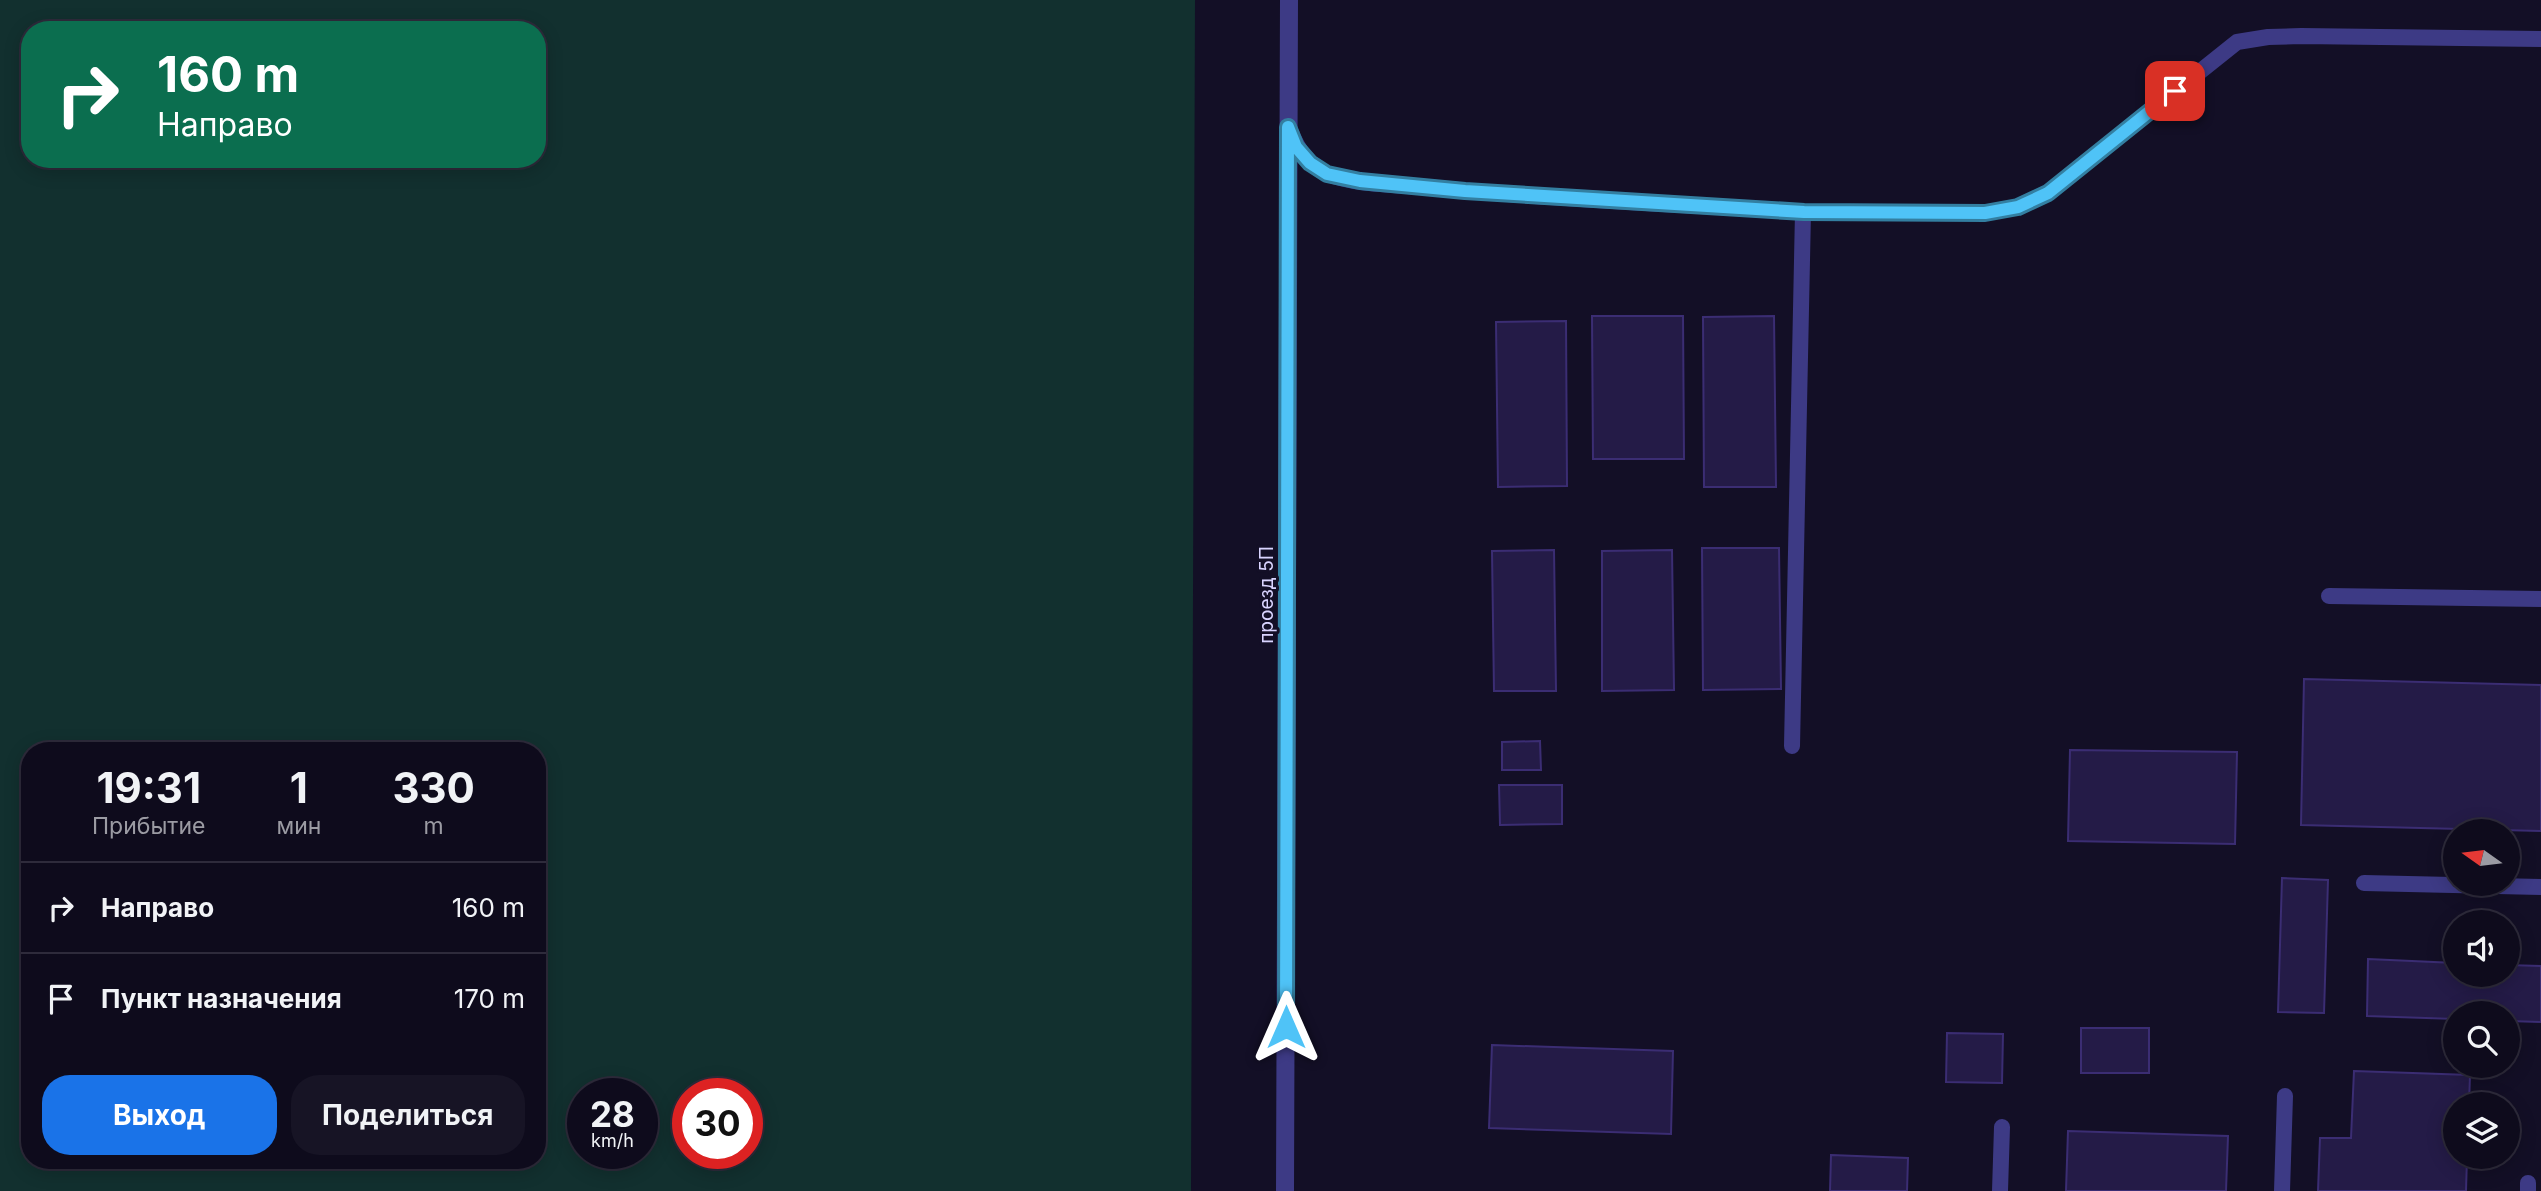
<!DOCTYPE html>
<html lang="ru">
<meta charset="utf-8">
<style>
:root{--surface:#0e0b1c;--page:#171425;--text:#f1f3f6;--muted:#9b9ba3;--line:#2e2b3b;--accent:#1a73e8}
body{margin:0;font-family:Inter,sans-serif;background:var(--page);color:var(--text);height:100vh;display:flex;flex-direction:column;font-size:26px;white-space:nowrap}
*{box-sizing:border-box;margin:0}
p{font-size:23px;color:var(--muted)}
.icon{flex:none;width:38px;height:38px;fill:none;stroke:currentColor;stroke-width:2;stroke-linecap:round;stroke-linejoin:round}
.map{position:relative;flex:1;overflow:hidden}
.details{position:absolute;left:21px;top:742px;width:525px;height:427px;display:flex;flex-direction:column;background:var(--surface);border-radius:28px;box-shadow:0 4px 18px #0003,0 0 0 2px var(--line)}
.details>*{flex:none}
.guide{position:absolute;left:21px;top:21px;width:525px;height:147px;border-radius:28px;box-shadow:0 4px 18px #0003,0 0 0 2px var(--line);background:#0b6e4f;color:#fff;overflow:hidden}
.needle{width:46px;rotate:284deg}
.tools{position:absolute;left:2443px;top:819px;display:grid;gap:14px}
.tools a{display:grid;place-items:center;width:77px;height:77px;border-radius:50%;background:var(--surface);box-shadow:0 4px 18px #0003,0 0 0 2px var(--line);font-size:35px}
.speed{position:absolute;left:567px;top:1078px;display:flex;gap:14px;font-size:35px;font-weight:700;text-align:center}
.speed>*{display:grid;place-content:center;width:91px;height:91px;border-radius:50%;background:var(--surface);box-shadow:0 4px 18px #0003,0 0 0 2px var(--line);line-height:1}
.speed small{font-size:18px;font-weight:400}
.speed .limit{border:10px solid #d22;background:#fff;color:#111}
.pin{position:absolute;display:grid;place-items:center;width:60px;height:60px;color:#fff;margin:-30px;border-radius:14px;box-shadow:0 4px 10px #0006}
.me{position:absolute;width:77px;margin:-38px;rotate:0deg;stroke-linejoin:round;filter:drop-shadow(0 0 5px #0008)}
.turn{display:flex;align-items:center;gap:24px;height:147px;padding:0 21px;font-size:32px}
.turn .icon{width:91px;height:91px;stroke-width:2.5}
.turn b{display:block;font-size:49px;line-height:60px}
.eta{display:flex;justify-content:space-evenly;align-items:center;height:119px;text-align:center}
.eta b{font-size:42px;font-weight:700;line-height:49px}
.cta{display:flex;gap:14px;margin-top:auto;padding:14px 21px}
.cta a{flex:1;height:80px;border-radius:28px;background:var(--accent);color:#fff;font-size:28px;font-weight:700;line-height:80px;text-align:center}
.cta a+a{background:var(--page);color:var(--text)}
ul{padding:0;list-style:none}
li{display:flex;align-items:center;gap:21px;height:91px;padding:0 21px;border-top:2px solid var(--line)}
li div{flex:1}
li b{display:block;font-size:26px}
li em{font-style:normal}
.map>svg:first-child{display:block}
.green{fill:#12302f;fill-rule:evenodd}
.building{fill:#241b47;stroke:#3b2d73;stroke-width:2}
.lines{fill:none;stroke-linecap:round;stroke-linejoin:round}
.service{stroke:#3d3a85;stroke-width:16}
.minor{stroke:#3d3a85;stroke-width:18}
.route-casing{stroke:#337fa1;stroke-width:18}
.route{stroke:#4fc3f7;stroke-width:12}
.labels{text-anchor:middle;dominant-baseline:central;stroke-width:6;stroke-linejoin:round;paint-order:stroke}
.street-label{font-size:19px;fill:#d9d4ff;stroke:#130f26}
</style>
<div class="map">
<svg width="2541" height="1191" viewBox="0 0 2541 1191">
<rect width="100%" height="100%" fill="#130f26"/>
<path class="green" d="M0,0H1195L1191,1191H0ZM30,30H537V159H30ZM30,751H537V1160H30ZM583,1094H642V1153H583ZM688,1094H747V1153H688Z"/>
<path class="building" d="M1592,316H1683L1684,459H1593Z
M1774,316L1776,487H1704L1703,317Z
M1566,321L1567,486L1498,487L1496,322Z
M1702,548H1779L1781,689L1703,690Z
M1554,550L1556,691H1494L1492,551Z
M1672,550L1674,690L1602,691V551Z
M2304,679L2541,685V831L2301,825Z
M1540,741L1541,770H1502V742Z
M2070,750L2237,752L2235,844L2068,841Z
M1499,785H1562V824L1500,825Z
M2282,878L2328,880L2324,1013L2278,1012Z
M2368,959L2455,963V975H2508V965L2541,966V1022L2508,1021V1013H2455V1019L2367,1016Z
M2081,1028H2149V1073H2081Z
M1947,1033L2003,1034L2002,1083L1946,1082Z
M1492,1045L1673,1051L1671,1134L1489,1128Z
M2354,1071L2470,1075L2469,1104H2455V1157H2467L2466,1191H2318L2320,1138H2351Z
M2068,1131L2228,1136L2226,1191H2066Z
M1831,1155L1908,1158L1907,1191H1830Z"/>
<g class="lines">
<path class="service" d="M1290,130C1297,148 1307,165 1326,173C1354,186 1406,185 1437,188C1559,200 1681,204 1803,212L1792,746
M1803,212L1985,213L2018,207L2048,193L2237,42L2268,37L2301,36L2541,39
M2329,596L2541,599
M2364,883L2541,887
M2000,1191L2002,1127
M2282,1191L2285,1096
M2528,1191V1183"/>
<path class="minor" d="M1285,1191L1289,0"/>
</g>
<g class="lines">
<g class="route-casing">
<path id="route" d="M1286,1027L1288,127L1296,147L1310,163L1327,174L1360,181L1465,191L1804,212L1985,213L2018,207L2048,193L2175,91"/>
</g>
<use href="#route" class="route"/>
</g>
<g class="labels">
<g class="street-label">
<text transform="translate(1266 595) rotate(-90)">проезд 5П</text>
</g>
</g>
</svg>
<div class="tools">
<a><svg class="needle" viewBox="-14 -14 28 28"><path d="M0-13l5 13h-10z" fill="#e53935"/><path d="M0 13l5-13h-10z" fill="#9b9ba3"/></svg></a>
<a><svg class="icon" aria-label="sound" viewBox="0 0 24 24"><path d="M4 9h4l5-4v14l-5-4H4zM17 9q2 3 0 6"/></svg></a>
<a><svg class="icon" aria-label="search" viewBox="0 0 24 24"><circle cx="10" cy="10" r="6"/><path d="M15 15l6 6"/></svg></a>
<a><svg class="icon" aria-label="layers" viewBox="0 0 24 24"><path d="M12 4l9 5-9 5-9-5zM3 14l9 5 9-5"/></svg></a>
</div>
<div class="speed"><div>28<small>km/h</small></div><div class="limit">30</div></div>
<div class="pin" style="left:2175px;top:91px;background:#d93025"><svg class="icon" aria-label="arrive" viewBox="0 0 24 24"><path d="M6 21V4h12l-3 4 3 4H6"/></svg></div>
<svg class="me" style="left:1286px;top:1027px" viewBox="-20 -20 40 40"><path d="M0-17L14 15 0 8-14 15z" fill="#4fc3f7" stroke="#fff" stroke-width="4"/></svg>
<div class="guide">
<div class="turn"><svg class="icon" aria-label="right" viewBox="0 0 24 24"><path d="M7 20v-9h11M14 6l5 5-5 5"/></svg><div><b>160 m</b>Направо</div></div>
</div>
<section class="details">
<div class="eta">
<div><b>19:31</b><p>Прибытие</p></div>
<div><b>1</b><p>мин</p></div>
<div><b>330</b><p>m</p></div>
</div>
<ul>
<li><svg class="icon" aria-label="right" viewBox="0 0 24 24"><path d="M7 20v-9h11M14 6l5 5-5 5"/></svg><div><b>Направо</b></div><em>160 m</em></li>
<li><svg class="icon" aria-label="arrive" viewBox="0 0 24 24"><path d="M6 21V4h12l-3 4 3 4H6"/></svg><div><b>Пункт назначения</b></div><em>170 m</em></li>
</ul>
<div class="cta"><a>Выход</a><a>Поделиться</a></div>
</section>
</div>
